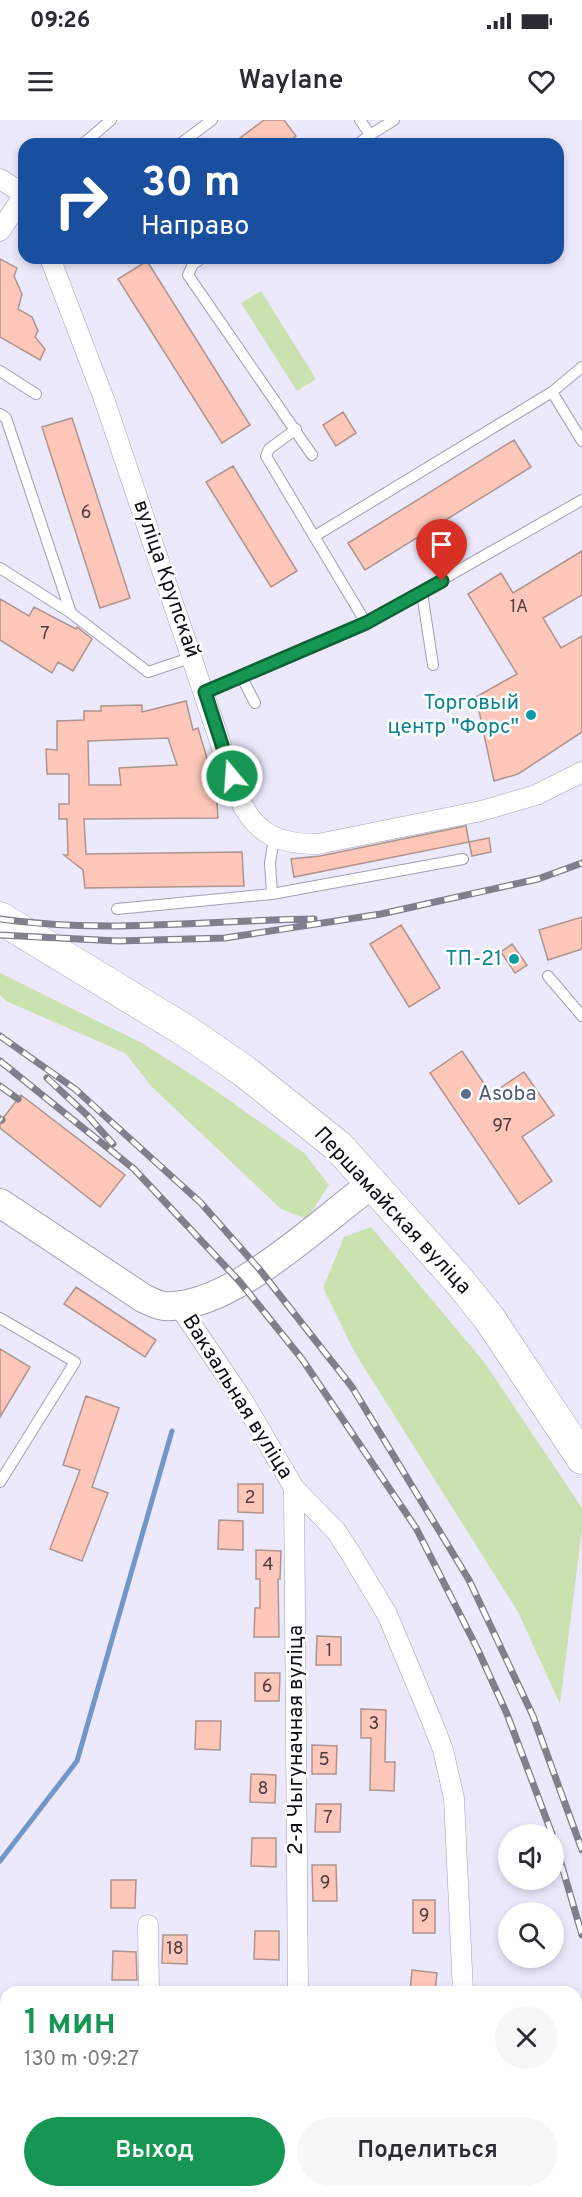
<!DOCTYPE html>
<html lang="ru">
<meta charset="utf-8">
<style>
:root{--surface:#fff;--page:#f7f7f7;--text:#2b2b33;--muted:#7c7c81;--accent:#169653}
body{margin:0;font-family:Overpass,sans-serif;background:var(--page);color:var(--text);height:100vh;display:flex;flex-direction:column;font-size:22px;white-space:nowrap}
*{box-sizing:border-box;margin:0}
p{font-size:20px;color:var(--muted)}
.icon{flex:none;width:33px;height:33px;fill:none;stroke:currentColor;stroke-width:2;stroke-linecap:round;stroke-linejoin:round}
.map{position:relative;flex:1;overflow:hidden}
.panel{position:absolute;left:0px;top:1866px;width:582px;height:212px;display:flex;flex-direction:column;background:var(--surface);border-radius:18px 18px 0 0;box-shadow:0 3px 9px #0003}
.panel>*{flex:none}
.top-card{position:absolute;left:18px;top:18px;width:546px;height:126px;border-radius:18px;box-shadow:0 3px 9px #0003;background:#1a4fa0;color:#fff;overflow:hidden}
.fabs{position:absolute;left:498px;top:1704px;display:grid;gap:12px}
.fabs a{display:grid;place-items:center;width:66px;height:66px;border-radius:50%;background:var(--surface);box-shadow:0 3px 9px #0003;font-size:30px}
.pin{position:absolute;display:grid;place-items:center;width:51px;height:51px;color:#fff;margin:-62px -26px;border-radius:50% 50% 50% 0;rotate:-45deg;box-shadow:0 0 6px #0007}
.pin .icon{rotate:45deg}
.me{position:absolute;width:66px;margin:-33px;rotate:342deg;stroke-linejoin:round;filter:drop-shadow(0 0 4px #0008)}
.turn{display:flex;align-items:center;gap:21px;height:126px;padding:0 24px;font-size:27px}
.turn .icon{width:78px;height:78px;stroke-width:2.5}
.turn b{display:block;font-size:42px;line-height:51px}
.round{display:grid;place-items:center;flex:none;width:63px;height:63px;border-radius:32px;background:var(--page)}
.overview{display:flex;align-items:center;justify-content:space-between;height:102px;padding:0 24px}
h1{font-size:36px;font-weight:600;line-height:45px;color:var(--accent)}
.button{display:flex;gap:12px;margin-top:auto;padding:12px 24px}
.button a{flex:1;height:69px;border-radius:36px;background:var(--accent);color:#fff;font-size:24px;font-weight:600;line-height:69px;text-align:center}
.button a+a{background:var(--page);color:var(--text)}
.status{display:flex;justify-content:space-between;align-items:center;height:42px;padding:0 30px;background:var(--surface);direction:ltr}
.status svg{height:16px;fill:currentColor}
header{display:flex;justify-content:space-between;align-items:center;height:78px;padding:0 24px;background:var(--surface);font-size:27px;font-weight:600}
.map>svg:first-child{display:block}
.green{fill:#cce1b0}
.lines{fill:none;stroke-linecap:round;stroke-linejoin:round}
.stream{stroke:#7396c8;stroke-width:5}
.building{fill:#ffc7b9;stroke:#ad948e;stroke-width:1.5;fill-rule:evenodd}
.lane-casing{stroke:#a39fb5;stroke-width:12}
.street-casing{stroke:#a39fb5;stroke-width:21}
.secondary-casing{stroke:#a39fb5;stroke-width:30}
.primary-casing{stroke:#a39fb5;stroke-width:33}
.lane{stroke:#fff;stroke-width:10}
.street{stroke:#fff;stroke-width:20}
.secondary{stroke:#fff;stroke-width:28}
.primary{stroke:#fff;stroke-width:32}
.rail-casing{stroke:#817f8c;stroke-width:7}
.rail{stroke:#fff;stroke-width:4.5;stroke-dasharray:14;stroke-linecap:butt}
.route-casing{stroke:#0e6236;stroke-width:15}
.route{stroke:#169653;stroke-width:10}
.culture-dot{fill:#0f9aa8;stroke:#fff;stroke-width:2}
.service-dot{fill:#5c6f8a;stroke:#fff;stroke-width:2}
.labels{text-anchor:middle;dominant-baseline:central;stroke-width:5;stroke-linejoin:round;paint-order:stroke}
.number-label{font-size:18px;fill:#4b3c3e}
.street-label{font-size:21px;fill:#0f0e15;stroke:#fff}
.culture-label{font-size:21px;fill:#0d838f;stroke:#fff;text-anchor:end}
.service-label{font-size:21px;fill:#4e5e75;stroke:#fff;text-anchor:start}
</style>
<div class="status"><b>09:26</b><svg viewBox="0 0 49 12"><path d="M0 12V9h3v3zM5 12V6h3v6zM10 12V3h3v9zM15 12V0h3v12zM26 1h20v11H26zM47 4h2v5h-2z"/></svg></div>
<header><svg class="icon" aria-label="menu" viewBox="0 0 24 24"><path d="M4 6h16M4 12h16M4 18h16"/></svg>Waylane<svg class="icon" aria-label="heart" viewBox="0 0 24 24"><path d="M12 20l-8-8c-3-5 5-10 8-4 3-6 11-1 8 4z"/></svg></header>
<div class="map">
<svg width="582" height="2077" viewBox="0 0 582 2077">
<rect width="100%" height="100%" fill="#ece9fc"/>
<path class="green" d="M261,171L316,259L297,271L241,183Z
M0,853L142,923L209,966L304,1033L329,1065L307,1099L281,1089L152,967L125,933L6,881L0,875Z
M371,1107L485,1243L582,1388V1409L560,1584L518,1492L355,1233L323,1168L344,1117Z"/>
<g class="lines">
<path class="stream" d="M0,1741L77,1641L172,1311"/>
</g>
<path class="building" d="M264,0H284L296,16L285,24H232Z
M0,139L17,148L14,156L22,174L18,189L32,197L38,211L35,217L45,229L40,240L0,217Z
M147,141L250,305L222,323L118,159Z
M343,292L356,313L336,326L323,305Z
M72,298L130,478L100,488L42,307Z
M514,320L531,347L365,450L348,423Z
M233,346L297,451L271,467L206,362Z
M582,431V475L543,498L561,528L582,516V612L518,654L494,661L476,577L517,554L468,474L501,453L513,473Z
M0,479L29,496L34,487L76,509L77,507L92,519L73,551L58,542L52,553L0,520Z
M186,581L193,610L198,608L216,669L218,698L84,699L86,734L242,732L244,766L85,768L83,750L64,735H68L67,699H59V684H69V654H47L46,629L57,630V601L84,600V591H101V586L142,585V592ZM168,618L177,645L119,648L121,665H89L88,621Z
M466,706L469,722L294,757L291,739L320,736Z
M489,718L491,732L472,736L469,722Z
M582,797V829L548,840L539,810Z
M401,805L440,868L409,887L370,824Z
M512,824L527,845L515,853L501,832Z
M462,931L491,974L524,952L554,995L522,1017L552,1061L519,1084L430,953Z
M21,975L125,1055L100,1087L0,1008V1002Z
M76,1167L156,1220L145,1237L64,1184Z
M0,1229L30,1247L0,1297Z
M86,1276L119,1288L92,1367L108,1373L82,1441L50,1429L80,1350L63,1345Z
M238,1364H263V1393L238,1392Z
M219,1400L243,1401V1430L218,1429Z
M256,1430L281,1431L280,1459H278L279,1517H254L255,1488H260V1459H256Z
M317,1516L341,1517V1545H316Z
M255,1553H280L279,1581H255Z
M361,1589L386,1590L385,1642H395L394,1671L370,1670L371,1618H361Z
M196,1601H221L220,1630L195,1629Z
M312,1625L337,1626L336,1654H312Z
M251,1654L276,1655L275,1683L250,1682Z
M316,1684H341L340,1712H315Z
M252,1718H276V1747L251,1746Z
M312,1745H336L337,1781H313Z
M111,1760H136L135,1788H111Z
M413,1780H435V1813H413Z
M255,1811H279V1840L254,1839Z
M163,1815H187V1844L162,1843Z
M113,1831L136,1832L137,1860H112Z
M412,1850L437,1853L435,1872H410Z"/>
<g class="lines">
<g class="lane-casing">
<path id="lane" d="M370,15L394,0
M83,24L111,0
M180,24L212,0
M358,24L370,15L360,0
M202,138L193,144L188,155L312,335
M0,251L36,274
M552,272L582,247
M0,294L6,298L71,493
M296,309L269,329L266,336L366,503
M315,416L552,272L582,321
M0,448L71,493L148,552L193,537
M422,473L433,545
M241,556L255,583
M205,572L366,503L582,380
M272,774L270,743L274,718
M117,789L272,774L463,739
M548,856L582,896
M0,1198L75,1242L0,1362"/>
</g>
<g class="street-casing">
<path id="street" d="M0,59L24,74
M0,111L24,75
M50,138L104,279L239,678C256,715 279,724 318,724L481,691L536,675L582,652
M179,1186L242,1279L294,1368L336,1411L351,1434L387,1494L431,1599L443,1630L454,1678L463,1872
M294,1368L298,1872
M148,1805L149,1872
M298,2072V2077
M460,2077V2072"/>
</g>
<g class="secondary-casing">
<path id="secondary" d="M0,1083L143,1178C149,1181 157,1185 164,1186C231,1190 319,1102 372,1064"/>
</g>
<g class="primary-casing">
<path id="primary" d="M0,798L186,911L244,951L339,1027L460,1162L489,1198L582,1338"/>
</g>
<use href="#lane" class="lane"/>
<use href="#street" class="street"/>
<use href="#secondary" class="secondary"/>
<use href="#primary" class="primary"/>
<g class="rail-casing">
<path id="rail" d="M0,799C105,814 209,800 314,799
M0,815L118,821L225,818L381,794L538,759L582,743
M0,916L75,969L201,1083L260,1150L352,1267L469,1460L533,1596L582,1730
M0,941L134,1049L240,1162L302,1239L416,1408L477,1528L507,1594L552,1714
M47,958L88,996L113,1024
M0,966L18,979
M0,999L2,1000
M554,1719L582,1815"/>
</g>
<use href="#rail" class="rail"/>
</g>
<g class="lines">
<g class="route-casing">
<path id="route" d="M232,656L205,572L366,503L442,461"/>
</g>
<use href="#route" class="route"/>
</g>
<g class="culture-dot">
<circle cx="531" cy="595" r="6"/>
<circle cx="514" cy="839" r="6"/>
</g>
<circle class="service-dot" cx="466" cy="974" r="6"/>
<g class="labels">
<g class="number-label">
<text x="86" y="393">6</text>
<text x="519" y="487">1А</text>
<text x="45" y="514">7</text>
<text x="502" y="1006">97</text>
<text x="250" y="1378">2</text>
<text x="268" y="1445">4</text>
<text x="329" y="1531">1</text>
<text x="267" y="1567">6</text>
<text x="374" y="1604">3</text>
<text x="324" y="1640">5</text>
<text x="263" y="1669">8</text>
<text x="328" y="1698">7</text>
<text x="325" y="1763">9</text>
<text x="424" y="1796">9</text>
<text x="175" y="1829">18</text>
</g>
<g class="street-label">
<text transform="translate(166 459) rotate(71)">вуліца Крупскай</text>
<text transform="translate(392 1091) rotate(47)">Першамайская вуліца</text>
<text transform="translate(237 1277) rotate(58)">Вакзальная вуліца</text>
<text transform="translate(296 1620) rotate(-90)">2-я Чыгуначная вуліца</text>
</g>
<g class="culture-label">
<text x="519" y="583">Торговый<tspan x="519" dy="24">центр "Форс"</tspan></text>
<text x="502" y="839">ТП-21</text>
</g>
<g class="service-label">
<text x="478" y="974">Asoba</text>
</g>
</g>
</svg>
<div class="fabs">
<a><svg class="icon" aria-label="sound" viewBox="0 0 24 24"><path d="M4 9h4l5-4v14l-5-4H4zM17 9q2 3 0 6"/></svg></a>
<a><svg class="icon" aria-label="search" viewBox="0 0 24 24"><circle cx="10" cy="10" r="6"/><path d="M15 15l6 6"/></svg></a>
</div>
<div class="pin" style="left:442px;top:461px;background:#d93025"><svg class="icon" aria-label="arrive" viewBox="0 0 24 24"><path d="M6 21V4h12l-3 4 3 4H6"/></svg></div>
<svg class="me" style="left:232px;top:656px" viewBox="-20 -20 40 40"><circle r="17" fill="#169653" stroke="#fff" stroke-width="3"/><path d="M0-11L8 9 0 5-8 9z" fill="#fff"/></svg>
<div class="top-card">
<div class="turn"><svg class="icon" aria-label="right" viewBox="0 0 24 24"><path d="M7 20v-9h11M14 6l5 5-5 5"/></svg><div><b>30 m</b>Направо</div></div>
</div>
<section class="panel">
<div class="overview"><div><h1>1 мин</h1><p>130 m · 09:27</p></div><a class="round"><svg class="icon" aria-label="close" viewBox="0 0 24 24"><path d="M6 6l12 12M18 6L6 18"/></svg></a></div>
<div class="button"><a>Выход</a><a>Поделиться</a></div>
</section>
</div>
